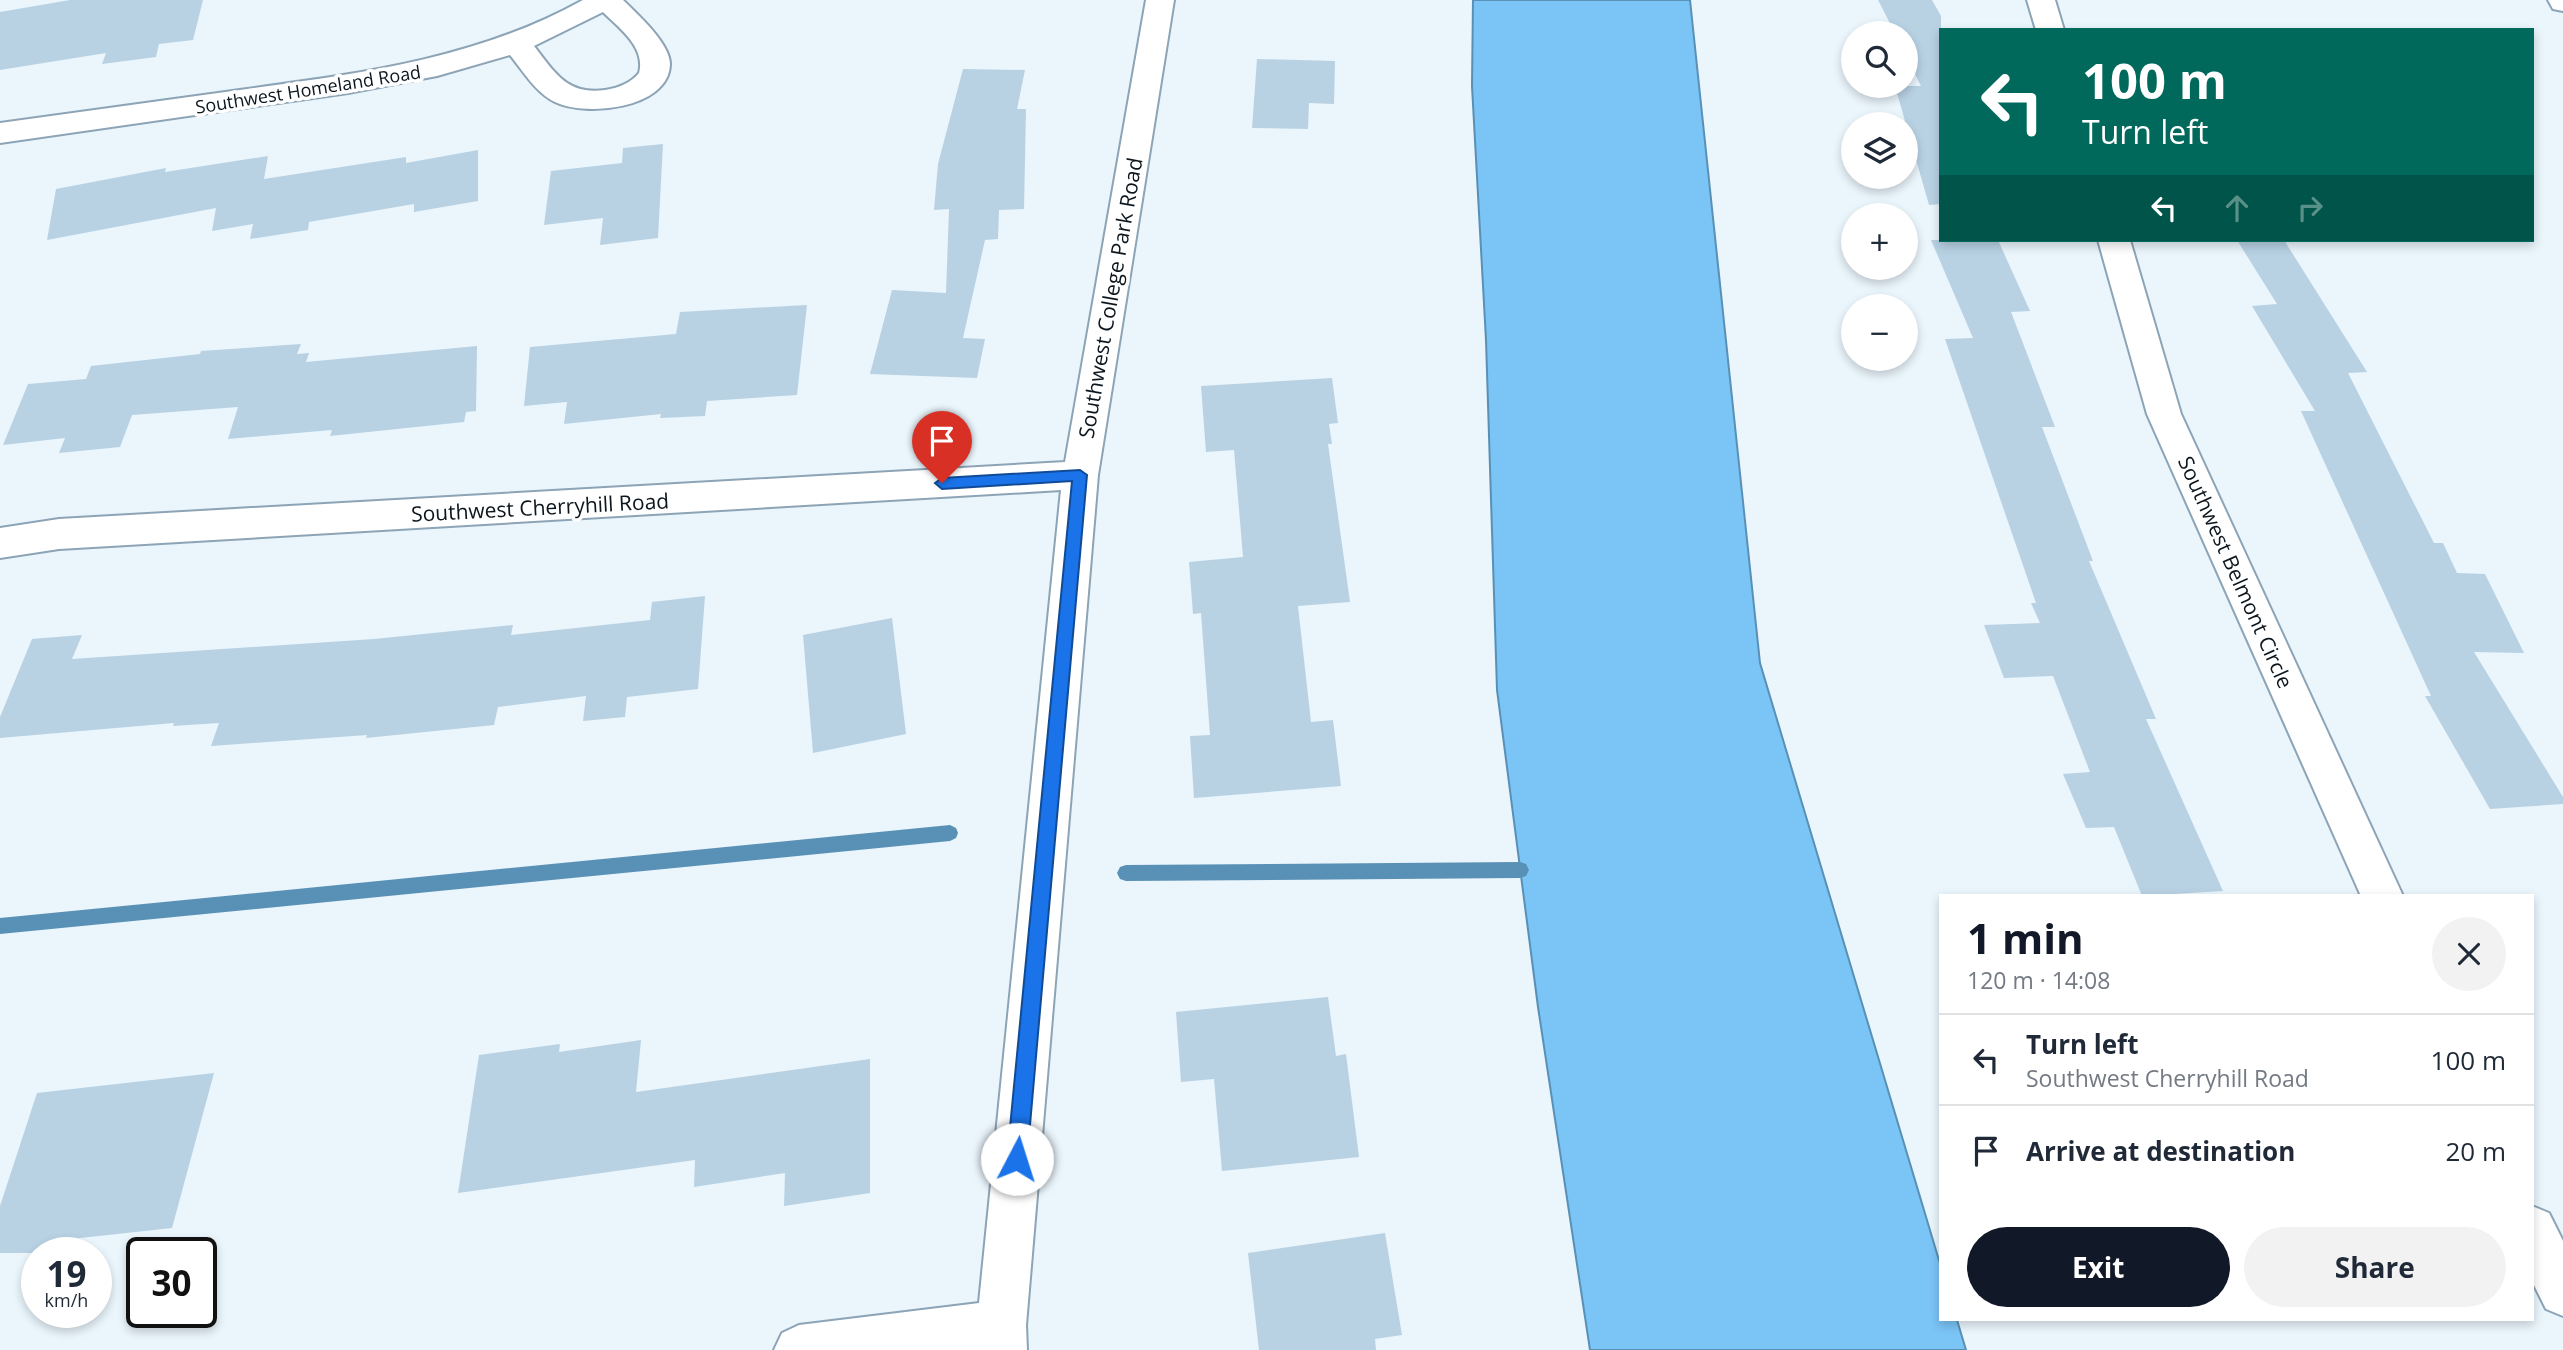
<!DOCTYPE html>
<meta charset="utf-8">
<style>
:root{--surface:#fff;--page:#f2f2f3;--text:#1f2937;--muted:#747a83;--line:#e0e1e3;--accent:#111827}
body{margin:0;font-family:"Open Sans",sans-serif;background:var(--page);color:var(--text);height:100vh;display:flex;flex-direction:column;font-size:26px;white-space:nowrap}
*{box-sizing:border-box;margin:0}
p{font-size:23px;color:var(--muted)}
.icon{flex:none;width:38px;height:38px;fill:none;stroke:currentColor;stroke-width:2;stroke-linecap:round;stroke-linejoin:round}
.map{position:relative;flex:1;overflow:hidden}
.side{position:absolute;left:1939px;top:894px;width:595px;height:427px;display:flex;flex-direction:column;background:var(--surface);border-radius:0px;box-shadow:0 4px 10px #0003}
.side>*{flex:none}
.guide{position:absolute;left:1939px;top:28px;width:595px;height:214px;border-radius:0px;box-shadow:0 4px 10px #0003;background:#00695c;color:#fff;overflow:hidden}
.tools{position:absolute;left:1841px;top:21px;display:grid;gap:14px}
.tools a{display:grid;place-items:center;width:77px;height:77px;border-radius:50%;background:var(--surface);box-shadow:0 4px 10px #0003;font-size:35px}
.speed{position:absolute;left:21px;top:1237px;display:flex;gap:14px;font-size:35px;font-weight:700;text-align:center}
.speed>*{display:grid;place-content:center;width:91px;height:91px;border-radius:50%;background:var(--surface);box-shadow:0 4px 10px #0003;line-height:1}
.speed small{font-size:18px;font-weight:400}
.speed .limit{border:4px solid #111;border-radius:10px;background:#fff;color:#111}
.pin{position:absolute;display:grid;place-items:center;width:60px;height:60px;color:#fff;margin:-72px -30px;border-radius:50% 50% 50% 0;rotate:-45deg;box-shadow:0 0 7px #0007}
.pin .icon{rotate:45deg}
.me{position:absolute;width:77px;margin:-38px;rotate:5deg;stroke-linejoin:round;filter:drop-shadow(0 0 5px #0008)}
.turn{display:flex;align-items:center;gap:24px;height:147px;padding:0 28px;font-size:32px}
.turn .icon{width:91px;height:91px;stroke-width:2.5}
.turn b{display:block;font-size:49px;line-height:60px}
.lanes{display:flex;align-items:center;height:66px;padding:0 28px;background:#0003;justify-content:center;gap:35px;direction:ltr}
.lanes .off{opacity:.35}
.round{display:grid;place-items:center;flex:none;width:74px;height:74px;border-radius:37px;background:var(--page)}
.summary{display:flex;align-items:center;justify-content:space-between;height:119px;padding:0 28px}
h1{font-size:42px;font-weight:700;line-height:52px;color:var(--accent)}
.cta{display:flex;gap:14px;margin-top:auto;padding:14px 28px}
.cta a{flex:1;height:80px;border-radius:42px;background:var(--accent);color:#fff;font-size:28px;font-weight:700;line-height:80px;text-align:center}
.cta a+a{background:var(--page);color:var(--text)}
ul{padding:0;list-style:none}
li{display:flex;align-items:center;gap:21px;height:91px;padding:0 28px;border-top:2px solid var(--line)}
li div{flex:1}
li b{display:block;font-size:26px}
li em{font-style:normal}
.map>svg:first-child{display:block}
.water{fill:#7ac4f6;stroke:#5990b5;stroke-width:2}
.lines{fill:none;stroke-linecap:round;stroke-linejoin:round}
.stream{fill:#5990b5;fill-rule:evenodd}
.building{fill:#b8d2e4}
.minor-casing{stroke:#8ca4b6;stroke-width:4}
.minor{fill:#fff;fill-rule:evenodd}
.route{fill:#1a73e8;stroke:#114b97;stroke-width:2}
.labels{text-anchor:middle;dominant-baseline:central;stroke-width:7;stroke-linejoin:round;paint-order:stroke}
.far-street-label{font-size:18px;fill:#0d161d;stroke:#fff}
.street-label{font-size:21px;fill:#0d161d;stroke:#fff}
</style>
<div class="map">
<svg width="2563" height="1350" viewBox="0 0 2563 1350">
<rect width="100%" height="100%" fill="#eaf5fc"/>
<path class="water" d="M1473,0H1690L1760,663L1941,1267V1320H1957L1966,1350H1590L1538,1007L1497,690L1486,340L1472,86Z"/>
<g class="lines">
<path class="stream" d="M950,825L956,828L958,833L956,838L950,841L0,934V918Z
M1520,862L1526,864L1529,870L1526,876L1520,878L1126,881L1120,879L1117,873L1120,867L1126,865Z"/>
</g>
<path class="building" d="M70,0H203L193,40L159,44L156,57L102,64L106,53L0,70V12Z
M1878,0H1932L1941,16V204L1929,205L1895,86H1921L1906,56V33H1895Z
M1257,59L1335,61L1334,104L1309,103L1308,129L1252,128Z
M963,69L1025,70L1017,109H1026L1024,209L999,210L998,239L985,240L963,338L985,339L977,378L870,374L892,290L946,293L949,209L934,210L938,164Z
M663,144L658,238L600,245L603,218L544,225L551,171L622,163L623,148Z
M478,150V201L414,212V204L309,222L308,230L250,239L253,224L212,231L216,208L47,240L56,189L166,168L165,172L268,156L264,179L406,157V163Z
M1931,240H1998L2030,311L2011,312L2055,427H2042L2093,561H2089L2156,719H2146L2223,891L2142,896L2114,827L2086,828L2063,774L2090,772L2053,676L2004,678L1984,625L2040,623L2031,603H2036L1945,339L1973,338Z
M2237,240H2284L2367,372L2348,373L2434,543H2443L2457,573L2485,574L2524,653L2474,652L2563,797V804L2490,809L2425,696H2431L2301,411H2315L2252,306L2277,304Z
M807,305L797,395L707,401L705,416L660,418L661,414L564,424L567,402L524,406L530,347L676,334L680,312Z
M301,344L297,354L309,353L306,362L477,346L476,411L466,412L464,422L330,436L332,430L228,439L238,407L132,415L120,447L59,453L65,438L3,445L28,384L86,379L91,366L200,354L201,351Z
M1332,378L1338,423L1329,424L1332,444H1328L1350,602L1298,606L1311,722L1333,720L1341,786L1194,798L1190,736L1210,735L1201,613L1193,614L1189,562L1243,557L1234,450L1206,452L1201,386Z
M705,596L698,689L627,697L625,717L583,721L586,696L498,707L494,725L366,738L367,735L211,746L219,723L173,726L174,723L0,738V717L32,639L82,635L72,659L374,639L513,625L511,635L650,620L652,602Z
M892,618L906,734L813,753L803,635Z
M1328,997L1336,1056L1346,1054L1359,1157L1222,1171L1214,1079L1181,1082L1176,1012Z
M641,1040L636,1092L870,1059V1193L784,1206L785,1173L694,1187L695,1160L458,1193L479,1055L560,1044L559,1052Z
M214,1073L172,1228L53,1241L50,1253H0V1206L37,1093Z
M1385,1233L1402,1335L1375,1339L1376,1350H1259L1248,1253Z"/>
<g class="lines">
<g class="minor-casing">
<path id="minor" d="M583,0H623C637,14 671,44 670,65C668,109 585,117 555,102C536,93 523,71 510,55L437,76L348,93L0,143V123C82,112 165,100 247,89C364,73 479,58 583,0ZM603,12C619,28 646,47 639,73C631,83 618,88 605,90C567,95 555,73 534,46Z
M1146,0H1174L1098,475L1026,1325L1027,1350H774L782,1333L799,1325L979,1303L1061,490L59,549L0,558V528L59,519L1065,462Z
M2027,0H2055L2064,30H2036Z
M2548,0H2563V11L2553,9Z
M2098,240H2130L2181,414L2403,896H2361L2147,414Z
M2532,1206L2549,1213L2563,1241V1316L2546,1309L2532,1281Z"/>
</g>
<use href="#minor" class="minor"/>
</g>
<path class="route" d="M1080,470L1087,475L1027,1159L1024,1166L1017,1169L1010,1166L1007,1159L1072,481L942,489L935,483L942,478Z"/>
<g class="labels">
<g class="far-street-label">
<text transform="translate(308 89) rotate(-9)">Southwest Homeland Road</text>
</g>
<g class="street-label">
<text transform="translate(1110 298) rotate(-80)">Southwest College Park Road</text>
<text transform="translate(540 507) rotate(-3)">Southwest Cherryhill Road</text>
<text transform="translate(2236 572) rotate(66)">Southwest Belmont Circle</text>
</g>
</g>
</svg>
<div class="tools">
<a><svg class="icon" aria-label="search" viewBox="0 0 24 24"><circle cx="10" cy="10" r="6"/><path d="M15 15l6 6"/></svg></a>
<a><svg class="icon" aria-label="layers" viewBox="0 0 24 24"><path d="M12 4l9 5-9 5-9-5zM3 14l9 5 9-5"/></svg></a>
<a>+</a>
<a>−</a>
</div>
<div class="speed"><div>19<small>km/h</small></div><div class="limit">30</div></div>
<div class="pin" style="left:942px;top:483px;background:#d93025"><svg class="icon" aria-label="arrive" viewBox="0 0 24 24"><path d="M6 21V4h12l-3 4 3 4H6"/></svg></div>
<svg class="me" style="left:1017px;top:1159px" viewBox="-20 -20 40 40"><circle r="19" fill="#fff"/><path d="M0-13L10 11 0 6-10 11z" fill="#1a73e8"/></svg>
<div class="guide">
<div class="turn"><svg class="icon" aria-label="left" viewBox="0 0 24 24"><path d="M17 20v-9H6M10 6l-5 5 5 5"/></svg><div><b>100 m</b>Turn left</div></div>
<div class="lanes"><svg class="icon" aria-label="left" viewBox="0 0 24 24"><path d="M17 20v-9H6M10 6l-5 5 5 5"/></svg><svg class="icon off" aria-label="ahead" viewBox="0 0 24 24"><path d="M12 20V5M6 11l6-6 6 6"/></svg><svg class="icon off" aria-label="right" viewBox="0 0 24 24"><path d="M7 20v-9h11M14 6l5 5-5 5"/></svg></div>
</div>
<section class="side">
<div class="summary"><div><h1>1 min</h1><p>120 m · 14:08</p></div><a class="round"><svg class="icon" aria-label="close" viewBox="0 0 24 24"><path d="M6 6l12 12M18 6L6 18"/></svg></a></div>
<ul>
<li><svg class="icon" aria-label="left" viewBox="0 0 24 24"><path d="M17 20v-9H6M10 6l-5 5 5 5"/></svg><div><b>Turn left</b><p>Southwest Cherryhill Road</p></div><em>100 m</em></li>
<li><svg class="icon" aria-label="arrive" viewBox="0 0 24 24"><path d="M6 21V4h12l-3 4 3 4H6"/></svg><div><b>Arrive at destination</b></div><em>20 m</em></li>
</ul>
<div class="cta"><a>Exit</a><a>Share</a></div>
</section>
</div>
